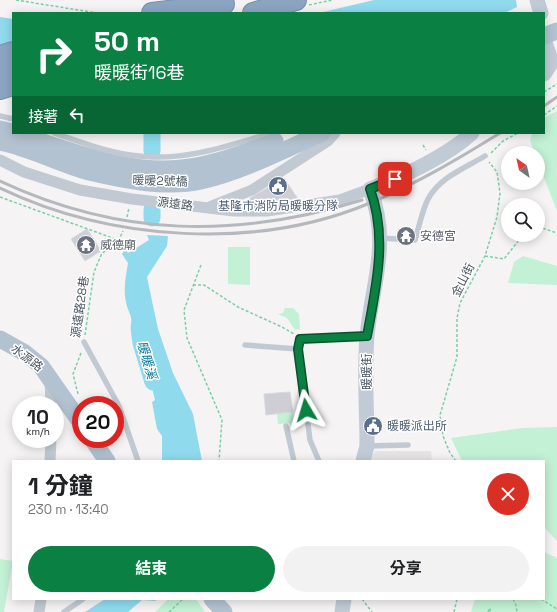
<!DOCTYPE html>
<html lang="zh-TW">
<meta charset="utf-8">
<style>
:root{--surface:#fff;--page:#f2f2f2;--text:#202124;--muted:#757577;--accent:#0b8043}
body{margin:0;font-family:"Space Grotesk","Noto Sans TC",sans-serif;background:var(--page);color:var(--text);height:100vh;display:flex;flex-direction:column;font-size:15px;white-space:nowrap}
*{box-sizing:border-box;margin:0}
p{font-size:13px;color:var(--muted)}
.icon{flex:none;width:22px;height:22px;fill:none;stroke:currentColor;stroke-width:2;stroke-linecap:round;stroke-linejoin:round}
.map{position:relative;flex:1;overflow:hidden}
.side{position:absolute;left:12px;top:460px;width:533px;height:140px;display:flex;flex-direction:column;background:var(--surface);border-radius:0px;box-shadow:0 2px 10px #0003}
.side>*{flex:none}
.banner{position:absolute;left:12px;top:12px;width:533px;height:122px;border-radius:0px;box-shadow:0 2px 10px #0003;background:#0b8043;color:#fff;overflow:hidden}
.needle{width:26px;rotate:326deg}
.controls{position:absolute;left:501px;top:146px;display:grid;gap:8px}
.controls a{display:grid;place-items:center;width:44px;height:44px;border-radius:50%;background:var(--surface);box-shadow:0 2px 10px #0003;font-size:20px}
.speed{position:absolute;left:12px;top:396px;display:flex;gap:8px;font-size:20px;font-weight:700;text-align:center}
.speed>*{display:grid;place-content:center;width:52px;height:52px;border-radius:50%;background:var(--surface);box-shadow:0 2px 10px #0003;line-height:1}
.speed small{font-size:10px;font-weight:400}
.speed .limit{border:6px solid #d22;background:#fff;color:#111}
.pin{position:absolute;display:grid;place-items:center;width:34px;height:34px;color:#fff;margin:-17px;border-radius:8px;box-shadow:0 2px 6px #0006}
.me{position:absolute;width:44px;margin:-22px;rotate:353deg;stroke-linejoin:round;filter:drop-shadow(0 0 3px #0008)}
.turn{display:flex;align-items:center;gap:14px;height:84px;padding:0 16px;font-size:18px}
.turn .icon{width:52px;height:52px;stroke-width:2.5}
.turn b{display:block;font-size:28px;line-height:34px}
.then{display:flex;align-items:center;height:38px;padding:0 16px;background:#0003;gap:8px;font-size:15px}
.round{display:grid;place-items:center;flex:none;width:42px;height:42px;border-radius:21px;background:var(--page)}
.headline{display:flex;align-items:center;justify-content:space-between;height:68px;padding:0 16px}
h1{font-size:24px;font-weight:700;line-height:30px}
.cta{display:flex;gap:8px;margin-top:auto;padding:8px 16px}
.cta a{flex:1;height:46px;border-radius:24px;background:var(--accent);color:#fff;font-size:16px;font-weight:700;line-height:46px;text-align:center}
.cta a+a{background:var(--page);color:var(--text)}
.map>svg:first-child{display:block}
.education{fill:#e6e4e5}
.green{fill:#c3f1d5}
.water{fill:#90daee}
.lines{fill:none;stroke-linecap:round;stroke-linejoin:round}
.river{stroke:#90daee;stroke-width:17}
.building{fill:#cdcfd5;stroke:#d7d9de}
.highway-casing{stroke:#7690ad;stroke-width:22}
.path{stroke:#7ad0a6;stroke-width:1.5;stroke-dasharray:3 2;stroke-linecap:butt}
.lane{stroke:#c1cad2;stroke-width:5.5}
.street{stroke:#c1cad2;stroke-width:11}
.secondary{stroke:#c1cbd6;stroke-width:15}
.primary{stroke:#b3c2d1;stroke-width:17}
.highway{stroke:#8ba5c1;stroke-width:20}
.rail{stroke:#b5b8bd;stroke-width:3}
.route-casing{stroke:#07532c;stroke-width:10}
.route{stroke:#0b8043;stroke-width:7}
.labels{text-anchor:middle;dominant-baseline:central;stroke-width:3;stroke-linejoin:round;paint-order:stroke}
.street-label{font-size:12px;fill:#4a5661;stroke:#fff}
.service-label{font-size:12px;fill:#4e5e75;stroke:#fff}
.worship-label{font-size:12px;fill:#5b616d;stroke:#fff;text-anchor:start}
.water-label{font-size:13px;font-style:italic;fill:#0c7c9b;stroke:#fff}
</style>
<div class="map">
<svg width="557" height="612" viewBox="0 0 557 612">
<rect width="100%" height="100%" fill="#f5f3f3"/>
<path class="education" d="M375,451H431L432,461H370Z"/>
<path class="green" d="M557,111V211L538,162V153H535L530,141L532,133H544V118Z
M228,247H250V285L228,284Z
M523,256L557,266V285L508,283L514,262Z
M285,308H293L299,314L300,329L295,330L287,318L278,314L283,313Z
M293,412L294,423L278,424L277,414Z
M557,427V541L544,527V461H462L451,438L523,428Z
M544,552L557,558V612H471L475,599H544Z
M0,559L13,561L4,612H0Z
M168,599H196L205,612H155Z"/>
<path class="water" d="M374,0H516L517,7L504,13H319Z
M0,17L13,19V87L0,83Z
M147,235L168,236L167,246L147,277L158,329L173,373L193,414L202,461H162V436L157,429L152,402L155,400L139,332L132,324C132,316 127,309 126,302C123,289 126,275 128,263L122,254L125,249L128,253L149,240Z
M105,599H158L155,601L142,600L128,612H85Z"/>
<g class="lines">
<path class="river" d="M152,133V151
M152,210V218
M142,309L139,328L141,343L153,382"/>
</g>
<path class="building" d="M284,178L298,199L266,204H250V198Z
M87,229L101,251L85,261L71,239Z
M290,392L293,412L266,415L264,394Z"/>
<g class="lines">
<g class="highway-casing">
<path id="highway" d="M152,13L224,4
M253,13L296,0
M0,56L13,52
M0,74L13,70
M0,89L13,85"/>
</g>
<path class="path" d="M16,0L97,13
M309,5L332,0
M544,92L557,84
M544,115L557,106
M423,145L426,150
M491,153L503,141L518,133
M0,197L118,240
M127,217L129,208
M538,229L542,228L557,233
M485,256L504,259L523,235
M201,265L184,310L187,338L222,420L219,461
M193,285H204L238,307L282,327L294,334
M85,335L94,272L102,253L117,244L123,231
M78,394L73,374L81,353
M456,461L450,453L443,436L440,415L457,357V318L460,303L485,256L497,217L500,193L497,172L489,162
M362,599L372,612
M513,599L516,605L517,612
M541,599L557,609
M169,612L183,599
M454,612L457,599
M488,612L490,608V612"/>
<path class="lane" d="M0,116L13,119
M54,133C80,142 104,151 130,155C178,163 226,147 271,133
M380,238L415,240C419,227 422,211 428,199C440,177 465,168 485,156
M84,342L119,406L138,461
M245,345L298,349
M286,426L294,461
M367,446L408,445
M319,461L310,440L298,349L300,339L367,336
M64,612L83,599"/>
<path class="street" d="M0,160L24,172L80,190L132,199L234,211H267L340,200L370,189
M209,207L252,190L328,141L335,133
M50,381L51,405
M50,461L51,439
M39,612L41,599"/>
<path class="secondary" d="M537,0L541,13
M544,40L552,62L544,74
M363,461L367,446C367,410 364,372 367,336C372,283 391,244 370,189C402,177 447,156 472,133
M342,612L344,599"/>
<path class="primary" d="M544,36L557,31
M0,129L13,132
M15,133C71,150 131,177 190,167C219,163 248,152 275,141
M0,142C31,148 59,164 89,172C123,180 166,189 201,181C241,172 284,150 322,133
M0,339L25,353L41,366L81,423
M92,439L107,461
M212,599L224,612"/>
<use href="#highway" class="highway"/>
<path class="rail" d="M544,106L557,97
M0,181C120,237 237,239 362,200
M0,188C111,241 256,251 370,203C416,184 458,159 500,133"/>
</g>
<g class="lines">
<g class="route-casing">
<path id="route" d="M306,410L298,349L300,339L367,336C376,287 388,237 370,189L395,179"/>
</g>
<use href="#route" class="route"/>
</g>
<defs>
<g id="civic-disc" transform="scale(1)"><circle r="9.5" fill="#5c6f8a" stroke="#fff"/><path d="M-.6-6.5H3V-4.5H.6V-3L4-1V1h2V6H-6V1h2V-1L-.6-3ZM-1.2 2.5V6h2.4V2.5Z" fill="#fff"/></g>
<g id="temple-disc" transform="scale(1)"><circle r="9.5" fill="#6b7280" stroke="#fff"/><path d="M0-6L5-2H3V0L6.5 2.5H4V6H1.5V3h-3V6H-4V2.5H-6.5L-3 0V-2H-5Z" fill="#fff"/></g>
</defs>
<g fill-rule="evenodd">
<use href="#civic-disc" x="278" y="186"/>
<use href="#temple-disc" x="406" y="236"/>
<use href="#temple-disc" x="86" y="245"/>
<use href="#civic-disc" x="373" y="426"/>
</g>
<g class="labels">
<g class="street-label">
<text transform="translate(160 181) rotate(2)">暖暖2號橋</text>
<text transform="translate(175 204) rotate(7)">源遠路</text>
<text transform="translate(463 280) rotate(-63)">金山街</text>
<text transform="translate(80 307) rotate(-82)">源遠路28巷</text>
<text transform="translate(27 358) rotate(37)">水源路</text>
<text transform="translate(367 372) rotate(-90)">暖暖街</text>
</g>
<g class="service-label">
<text x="278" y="206">基隆市消防局暖暖分隊</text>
<text x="387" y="426" text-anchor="start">暖暖派出所</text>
</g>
<g class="worship-label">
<text x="420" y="236">安德宮</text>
<text x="100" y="245">威德廟</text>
</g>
<g class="water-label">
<text transform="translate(147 360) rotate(74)">暖暖溪</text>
</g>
</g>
</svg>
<div class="controls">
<a><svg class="needle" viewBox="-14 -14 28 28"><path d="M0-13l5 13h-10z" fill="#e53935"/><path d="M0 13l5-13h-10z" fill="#757577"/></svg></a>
<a><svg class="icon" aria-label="search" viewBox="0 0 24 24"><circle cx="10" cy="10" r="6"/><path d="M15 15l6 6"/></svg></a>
</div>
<div class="speed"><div>10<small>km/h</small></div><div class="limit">20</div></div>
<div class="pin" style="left:395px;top:179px;background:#d93025"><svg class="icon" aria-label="arrive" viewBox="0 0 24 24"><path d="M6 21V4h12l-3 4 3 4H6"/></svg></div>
<svg class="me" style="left:306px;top:410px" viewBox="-20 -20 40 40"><path d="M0-17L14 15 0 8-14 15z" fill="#0b8043" stroke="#fff" stroke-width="4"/></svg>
<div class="banner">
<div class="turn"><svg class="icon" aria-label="right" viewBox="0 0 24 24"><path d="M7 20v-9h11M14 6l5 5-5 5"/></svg><div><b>50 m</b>暖暖街16巷</div></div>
<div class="then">接著<svg class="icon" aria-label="left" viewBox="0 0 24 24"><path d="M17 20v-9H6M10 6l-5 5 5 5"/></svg></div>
</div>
<section class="side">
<div class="headline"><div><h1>1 分鐘</h1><p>230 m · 13:40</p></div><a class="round" style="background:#d93025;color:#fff"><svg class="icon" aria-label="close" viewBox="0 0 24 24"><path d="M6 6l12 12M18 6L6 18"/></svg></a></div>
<div class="cta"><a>結束</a><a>分享</a></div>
</section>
</div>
